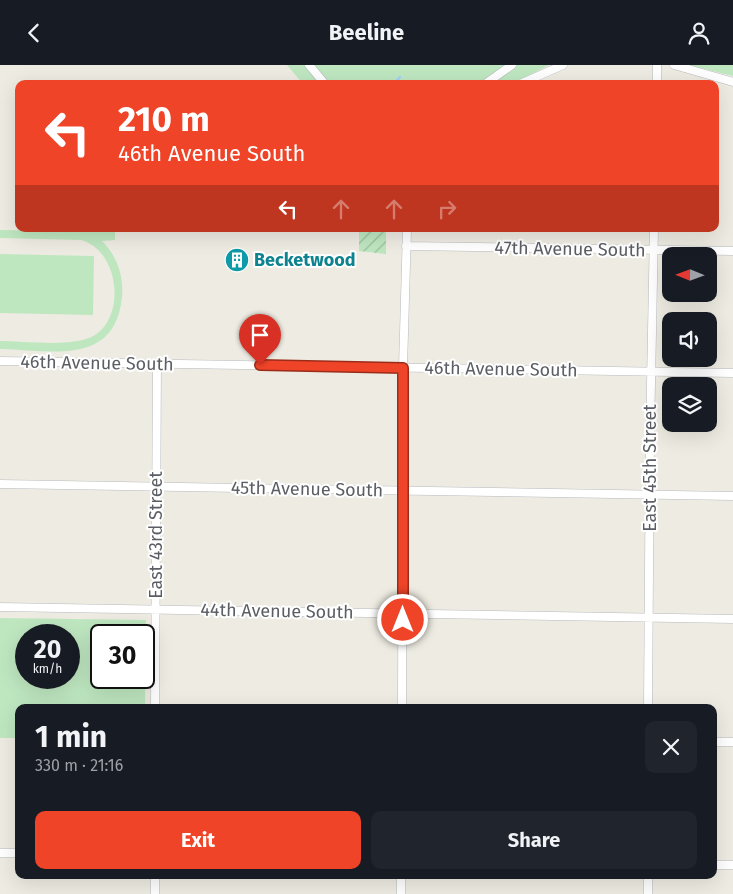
<!DOCTYPE html>
<meta charset="utf-8">
<style>
:root{--surface:#171b24;--page:#20242c;--text:#f1f3f6;--muted:#9ea1a6;--accent:#ef4428}
body{margin:0;font-family:"Fira Sans",sans-serif;background:var(--page);color:var(--text);height:100vh;display:flex;flex-direction:column;font-size:19px;white-space:nowrap}
*{box-sizing:border-box;margin:0}
p{font-size:16px;color:var(--muted)}
.icon{flex:none;width:28px;height:28px;fill:none;stroke:currentColor;stroke-width:2;stroke-linecap:round;stroke-linejoin:round}
.map{position:relative;flex:1;overflow:hidden}
.drawer{position:absolute;left:15px;top:639px;width:702px;height:175px;display:flex;flex-direction:column;background:var(--surface);border-radius:10px;box-shadow:0 5px 20px #0002}
.drawer>*{flex:none}
.top-card{position:absolute;left:15px;top:15px;width:704px;height:152px;border-radius:10px;box-shadow:0 5px 20px #0002;background:#ef4428;color:#fff;overflow:hidden}
.needle{width:32px;rotate:271deg}
.buttons{position:absolute;left:662px;top:182px;display:grid;gap:10px}
.buttons a{display:grid;place-items:center;width:55px;height:55px;border-radius:10px;background:var(--surface);box-shadow:0 5px 20px #0002;font-size:25px}
.speed{position:absolute;left:15px;top:559px;display:flex;gap:10px;font-size:25px;font-weight:700;text-align:center}
.speed>*{display:grid;place-content:center;width:65px;height:65px;border-radius:50%;background:var(--surface);box-shadow:0 5px 20px #0002;line-height:1}
.speed small{font-size:12px;font-weight:400}
.speed .limit{border:2px solid #111;border-radius:8px;background:#fff;color:#111}
.pin{position:absolute;display:grid;place-items:center;width:42px;height:42px;color:#fff;margin:-51px -21px;border-radius:50% 50% 50% 0;rotate:-45deg;box-shadow:0 0 5px #0007}
.pin .icon{rotate:45deg}
.me{position:absolute;width:55px;margin:-28px;rotate:0deg;stroke-linejoin:round;filter:drop-shadow(0 0 4px #0008)}
.turn{display:flex;align-items:center;gap:18px;height:105px;padding:0 20px;font-size:22px}
.turn .icon{width:65px;height:65px;stroke-width:2.5}
.turn b{display:block;font-size:35px;line-height:42px}
.lanes{display:flex;align-items:center;height:48px;padding:0 20px;background:#0003;justify-content:center;gap:25px;direction:ltr}
.lanes .off{opacity:.35}
.round{display:grid;place-items:center;flex:none;width:52px;height:52px;border-radius:10px;background:var(--page)}
.headline{display:flex;align-items:center;justify-content:space-between;height:85px;padding:0 20px}
h1{font-size:30px;font-weight:700;line-height:38px}
.button{display:flex;gap:10px;margin-top:auto;padding:10px 20px}
.button a{flex:1;height:58px;border-radius:10px;background:var(--accent);color:#fff;font-size:20px;font-weight:700;line-height:58px;text-align:center}
.button a+a{background:var(--page);color:var(--text)}
header{display:flex;justify-content:space-between;align-items:center;height:65px;padding:0 20px;background:var(--surface);font-size:22px;font-weight:700}
.map>svg:first-child{display:block}
.park{fill:#bee7c0;fill-rule:evenodd}
.garden{fill:url(#garden-furrows)}
.lines{fill:none;stroke-linecap:round;stroke-linejoin:round}
.stream{stroke:#a1d0ff;stroke-width:2.5}
.minor-casing{stroke:#b8babf;stroke-width:9}
.minor{stroke:#fff;stroke-width:8}
.route-casing{stroke:#9b2c1a;stroke-width:12}
.route{stroke:#ef4428;stroke-width:9}
.labels{text-anchor:middle;dominant-baseline:central;stroke-width:4;stroke-linejoin:round;paint-order:stroke}
.street-label{font-size:18px;fill:#5b5e64;stroke:#fff}
.culture-label{font-size:18px;font-weight:bold;fill:#0d838f;stroke:#fff;text-anchor:start}
</style>
<header><svg class="icon" aria-label="back" viewBox="0 0 24 24"><path d="M15 5l-7 7 7 7"/></svg>Beeline<svg class="icon" aria-label="person" viewBox="0 0 24 24"><circle cx="12" cy="8" r="4"/><path d="M4 21q1-7 8-7t8 7"/></svg></header>
<div class="map">
<svg width="733" height="829" viewBox="0 0 733 829">
<defs>
<pattern id="garden-furrows" width="10" height="10" patternUnits="userSpaceOnUse" patternTransform="scale(1.25)"><rect width="10" height="10" fill="#bee7c0"/><path d="M-1 1l2-2M0 10L10 0M9 11l2-2" fill="none" stroke="#9dbea0"/></pattern>
</defs>
<rect width="100%" height="100%" fill="#eeece2"/>
<path class="park" d="M287,0H549L512,19H303Z
M689,0H733V11Z
M0,165L115,167V175L102,176C117,191 124,211 122,232C115,302 51,285 0,284V276C24,276 75,283 95,270C127,249 118,185 81,175L0,173Z
M0,189L94,191L93,250L0,248Z
M0,553L146,555L145,642H19V673H0ZM26,570H69V612H26ZM101,570H144V612H101Z"/>
<path class="garden" d="M359,164H386V189L359,186Z"/>
<g class="lines">
<path class="stream" d="M394,19L400,12"/>
<g class="minor-casing">
<path id="minor" d="M309,0L325,19
M674,0L733,17
M485,19L512,0
M520,19L563,0
M657,19V0
M406,181L733,186
M0,296L733,308
M0,419L733,431
M0,542L733,554
M155,642L157,298
M402,642L403,303L407,164
M648,642L650,370L654,164
M714,677H733
M0,788H19
M714,800H733
M155,810V829
M401,829V810
M648,829V810"/>
</g>
<use href="#minor" class="minor"/>
</g>
<g class="lines">
<g class="route-casing">
<path id="route" d="M260,300L403,303V555"/>
</g>
<use href="#route" class="route"/>
</g>
<defs>
<g id="building-disc" transform="scale(1.25)"><circle r="9.5" fill="#0f9aa8" stroke="#fff"/><path d="M-4-6H4V6H1V3H-1V6H-4ZM-2.5-4.3h1.7v1.8h-1.7ZM.8-4.3h1.7v1.8H.8ZM-2.5-1h1.7V.8h-1.7ZM.8-1h1.7V.8H.8Z" fill="#fff"/></g>
</defs>
<g fill-rule="evenodd">
<use href="#building-disc" x="237" y="195"/>
</g>
<g class="labels">
<g class="street-label">
<text transform="translate(570 184) rotate(1)">47th Avenue South</text>
<text transform="translate(97 298) rotate(1)">46th Avenue South</text>
<text transform="translate(501 304) rotate(1)">46th Avenue South</text>
<text transform="translate(650 403) rotate(-90)">East 45th Street</text>
<text transform="translate(307 424) rotate(1)">45th Avenue South</text>
<text transform="translate(156 470) rotate(-90)">East 43rd Street</text>
<text transform="translate(277 546) rotate(1)">44th Avenue South</text>
</g>
<g class="culture-label">
<text x="254" y="195">Becketwood</text>
</g>
</g>
</svg>
<div class="buttons">
<a><svg class="needle" viewBox="-14 -14 28 28"><path d="M0-13l5 13h-10z" fill="#e53935"/><path d="M0 13l5-13h-10z" fill="#9ea1a6"/></svg></a>
<a><svg class="icon" aria-label="sound" viewBox="0 0 24 24"><path d="M4 9h4l5-4v14l-5-4H4zM17 9q2 3 0 6"/></svg></a>
<a><svg class="icon" aria-label="layers" viewBox="0 0 24 24"><path d="M12 4l9 5-9 5-9-5zM3 14l9 5 9-5"/></svg></a>
</div>
<div class="speed"><div>20<small>km/h</small></div><div class="limit">30</div></div>
<div class="pin" style="left:260px;top:300px;background:#d93025"><svg class="icon" aria-label="arrive" viewBox="0 0 24 24"><path d="M6 21V4h12l-3 4 3 4H6"/></svg></div>
<svg class="me" style="left:403px;top:555px" viewBox="-20 -20 40 40"><circle r="17" fill="#ef4428" stroke="#fff" stroke-width="3"/><path d="M0-11L8 9 0 5-8 9z" fill="#fff"/></svg>
<div class="top-card">
<div class="turn"><svg class="icon" aria-label="left" viewBox="0 0 24 24"><path d="M17 20v-9H6M10 6l-5 5 5 5"/></svg><div><b>210 m</b>46th Avenue South</div></div>
<div class="lanes"><svg class="icon" aria-label="left" viewBox="0 0 24 24"><path d="M17 20v-9H6M10 6l-5 5 5 5"/></svg><svg class="icon off" aria-label="ahead" viewBox="0 0 24 24"><path d="M12 20V5M6 11l6-6 6 6"/></svg><svg class="icon off" aria-label="ahead" viewBox="0 0 24 24"><path d="M12 20V5M6 11l6-6 6 6"/></svg><svg class="icon off" aria-label="right" viewBox="0 0 24 24"><path d="M7 20v-9h11M14 6l5 5-5 5"/></svg></div>
</div>
<section class="drawer">
<div class="headline"><div><h1>1 min</h1><p>330 m · 21:16</p></div><a class="round"><svg class="icon" aria-label="close" viewBox="0 0 24 24"><path d="M6 6l12 12M18 6L6 18"/></svg></a></div>
<div class="button"><a>Exit</a><a>Share</a></div>
</section>
</div>
